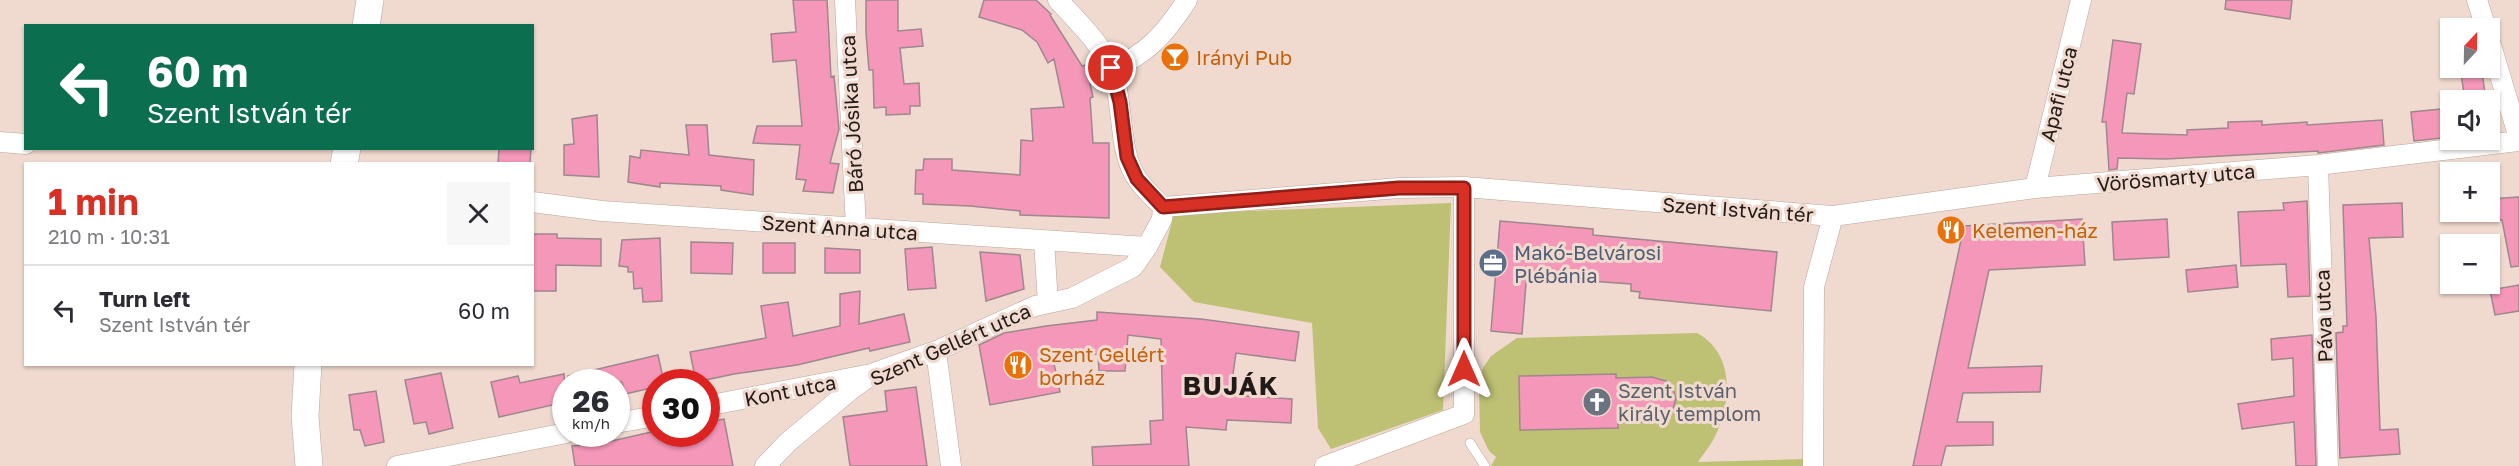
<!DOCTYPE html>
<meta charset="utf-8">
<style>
:root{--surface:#fff;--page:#f7f7f7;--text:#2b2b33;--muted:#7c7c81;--line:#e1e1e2;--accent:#d93025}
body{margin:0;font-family:"Golos Text",sans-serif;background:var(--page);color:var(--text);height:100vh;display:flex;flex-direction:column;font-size:22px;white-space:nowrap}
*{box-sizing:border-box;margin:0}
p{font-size:20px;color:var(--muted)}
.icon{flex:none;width:33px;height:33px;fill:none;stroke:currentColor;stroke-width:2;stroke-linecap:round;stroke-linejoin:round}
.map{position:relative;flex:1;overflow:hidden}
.side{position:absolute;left:24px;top:162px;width:510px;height:204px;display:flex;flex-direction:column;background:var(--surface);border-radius:0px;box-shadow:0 2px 4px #0004}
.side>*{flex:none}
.banner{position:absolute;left:24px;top:24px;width:510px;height:126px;border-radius:0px;box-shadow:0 2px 4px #0004;background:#0b6e4f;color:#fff;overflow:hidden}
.needle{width:39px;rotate:22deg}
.fabs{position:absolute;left:2440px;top:18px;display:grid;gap:12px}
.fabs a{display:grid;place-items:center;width:60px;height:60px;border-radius:0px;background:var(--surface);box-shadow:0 2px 4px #0004;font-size:30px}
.speed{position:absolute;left:552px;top:369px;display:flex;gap:12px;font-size:30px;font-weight:700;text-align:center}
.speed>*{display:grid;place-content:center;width:78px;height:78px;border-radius:50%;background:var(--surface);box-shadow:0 2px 4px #0004;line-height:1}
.speed small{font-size:15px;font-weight:400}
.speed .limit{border:9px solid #d22;background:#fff;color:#111}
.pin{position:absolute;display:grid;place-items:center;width:51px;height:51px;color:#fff;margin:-26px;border:3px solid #fff;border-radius:50%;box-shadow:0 2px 6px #0007}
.me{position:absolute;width:66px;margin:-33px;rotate:0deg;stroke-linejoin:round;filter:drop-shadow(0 0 4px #0008)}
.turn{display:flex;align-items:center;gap:21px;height:126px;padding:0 24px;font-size:27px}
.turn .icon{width:78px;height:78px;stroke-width:2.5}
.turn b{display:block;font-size:42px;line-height:51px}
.round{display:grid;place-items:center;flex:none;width:63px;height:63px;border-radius:0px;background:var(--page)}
.headline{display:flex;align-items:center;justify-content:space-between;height:102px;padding:0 24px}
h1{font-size:36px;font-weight:700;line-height:45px;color:var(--accent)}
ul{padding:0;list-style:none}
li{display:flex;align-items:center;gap:18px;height:90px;padding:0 24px;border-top:2px solid var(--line)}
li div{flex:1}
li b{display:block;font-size:22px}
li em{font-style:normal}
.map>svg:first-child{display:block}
.green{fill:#bec174;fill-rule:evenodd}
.building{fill:#f597b8;stroke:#9e878e;stroke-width:1.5}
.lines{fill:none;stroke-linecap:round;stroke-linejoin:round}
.lane-casing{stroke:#baa59b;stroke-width:10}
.street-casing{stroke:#baa59b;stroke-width:21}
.secondary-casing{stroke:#baa59b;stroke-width:28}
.lane{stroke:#fff;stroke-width:9}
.street{stroke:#fff;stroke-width:20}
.secondary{stroke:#fff;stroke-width:27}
.route-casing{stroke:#8d1f18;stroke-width:15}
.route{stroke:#d93025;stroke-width:10}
.labels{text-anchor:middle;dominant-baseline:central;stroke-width:6;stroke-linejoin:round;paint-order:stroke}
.food-label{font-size:20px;fill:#c56008;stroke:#f0dacf;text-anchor:start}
.street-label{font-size:20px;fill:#221a16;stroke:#f0dacf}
.service-label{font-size:20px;fill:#4e5e75;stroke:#f0dacf;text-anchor:start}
.worship-label{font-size:20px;fill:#5b616d;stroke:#f0dacf;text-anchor:start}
.district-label{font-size:26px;font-weight:bold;letter-spacing:1.5px;fill:#221a16;stroke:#f0dacf}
</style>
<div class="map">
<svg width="2519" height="466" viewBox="0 0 2519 466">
<rect width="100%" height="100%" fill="#f0dacf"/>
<path class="green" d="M1451,203L1443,410L1331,449L1318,428L1312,323L1194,302L1160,267L1174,214Z
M1697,333C1734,353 1732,400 1716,434C1712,444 1704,453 1698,462L1806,459V466H1491L1496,457L1489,451L1480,432L1479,382L1483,368L1491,356L1517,338ZM1615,374L1616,378C1629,378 1646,375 1659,378C1679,384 1681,413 1660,421C1648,425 1631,422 1618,423L1617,428L1520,430L1519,376Z"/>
<path class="building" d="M793,0H827L831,77L834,76L839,129L830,163L839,164L833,193L803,191L806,180L796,179L800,145L753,143L757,126H802L796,60L773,62L771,34L796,32Z
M866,0H898V31L921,29L923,46L900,48L904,84L919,83L920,106H910V114L886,115V107L874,108L873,70H869L866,33Z
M984,0H1036L1051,14L1050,15L1082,66L1086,65L1093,97L1090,98L1093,143H1109V218L1020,215V211L970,206L923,204V194H915L916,170H923L924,159H952V170L1020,175L1021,140L1033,141L1031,109L1064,107L1054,59L1048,63L1037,42L1022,30L979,17Z
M2226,0H2292L2290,19L2225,9Z
M2113,40L2141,44L2134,94L2127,93L2122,133L2187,135V130L2228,128V122L2262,121V125L2307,122V125L2382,120L2384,145L2318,153V151L2166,159L2118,158L2117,169L2109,170L2106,122H2102Z
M2482,72L2486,100H2465L2461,74Z
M2451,108V137L2414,141L2411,112Z
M597,115L599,177L564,175V145L574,144L572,119Z
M686,125H707L709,155L754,160L753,195L721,190V186L660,183V187L628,182L630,156L640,158L641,150L689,155Z
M499,148H531L530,164H498Z
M2519,197V266L2511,267L2502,220L2490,221V199Z
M2307,201L2310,296L2288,297L2286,264L2241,266L2238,212L2284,210L2283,203Z
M2402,203L2403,237L2369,238L2376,316L2380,430L2398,429L2400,454L2340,458L2336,333L2343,332V326H2347L2343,205Z
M2082,219L2085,265L1989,270L1968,368L2042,366L2040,392L1963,393L1957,422H1993V445L1946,446L1941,466H1913L1964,226Z
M2167,219L2169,257L2114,260L2112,222Z
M1500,221L1593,229V235L1777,252L1771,311L1639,298L1640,292L1631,291V284L1590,281L1591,276L1527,271L1522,334L1491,331Z
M532,234H557V238L601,239V266L556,265V291H532Z
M660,238L662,301L643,302L642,288L634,289L633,272H628V267L619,266L622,240Z
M691,242L733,243L732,274L691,273Z
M763,243H795V273H763Z
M932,247L936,288L908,290L905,249Z
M825,248L860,250V273H825Z
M980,252L1020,255L1024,289L986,301Z
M2236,265L2238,287L2188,292L2186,270Z
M2519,285V311L2495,315L2490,290Z
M860,291L859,324L904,314L910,342L870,351L869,348L797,365L734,374L696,382L690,352L766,338L761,306L788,302L793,336L840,326V294Z
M1097,312L1201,319L1299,332L1295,361L1236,353L1230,395L1292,399L1291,423L1227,420L1226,430L1186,427L1189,466H1093L1092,447L1151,444L1150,421L1163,420L1161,339L1128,335L1125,371H1099L1098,354L1053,359L1060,392L990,405L979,345L1004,333L1046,326L1097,320Z
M2312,335L2316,466H2296L2294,422L2242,429L2238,404L2294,396L2293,358L2272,360L2271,339Z
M658,355L664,382H656V387L625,394L622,382H569L568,376Z
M441,373L453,428L429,434L426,422L414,424L405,380Z
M564,374L566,402L499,417L491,382L518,376L520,383Z
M1616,374V378L1652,377L1666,381L1674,392L1676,399L1672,412L1661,421L1654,422L1618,423V428L1520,430L1519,376Z
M916,387L927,466H850L843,417L887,411L885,391Z
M376,391L384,442L365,446L360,430H354L349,395Z
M724,419L733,466H575L572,446L603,443L656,431V434H706V422Z"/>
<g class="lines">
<g class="lane-casing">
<path id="lane" d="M1470,443L1485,466"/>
</g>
<g class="street-casing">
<path id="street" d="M845,0L856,229
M2477,0L2486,28
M2490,42L2519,138
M1111,68C1147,56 1167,31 1187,0
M0,142L26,144
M2318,165L2328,466
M2035,188L2081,0
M532,202L602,211L1147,247
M1163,207L1399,188L1464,187L1833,216L2035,188L2318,165L2519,141
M1044,241L1048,303
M936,351L951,466
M706,406L866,375
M616,423L656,416
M397,466L566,433
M765,466L788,442L853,388L874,373L936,351L1035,306L1072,298L1133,267L1147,247L1162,219L1163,207C1155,199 1145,190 1138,180C1117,152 1125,103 1111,69C1101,43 1077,21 1058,0
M1325,466L1464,414V187
M1813,466L1814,287L1833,216"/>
</g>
<g class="secondary-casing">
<path id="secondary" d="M366,26L370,0
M344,164L347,148
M308,364L305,416L309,466"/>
</g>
<use href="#lane" class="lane"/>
<use href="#street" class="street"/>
<use href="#secondary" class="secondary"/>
</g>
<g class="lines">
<g class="route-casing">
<path id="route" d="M1111,68L1120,102L1127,157L1137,179L1163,207L1399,188H1464V369"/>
</g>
<use href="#route" class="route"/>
</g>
<defs>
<g id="bar-disc" transform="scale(1.5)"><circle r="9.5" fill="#e8710a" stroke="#f0dacf"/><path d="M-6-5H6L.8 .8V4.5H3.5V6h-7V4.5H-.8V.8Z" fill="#fff"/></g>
<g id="restaurant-disc" transform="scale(1.5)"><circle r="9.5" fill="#e8710a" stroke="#f0dacf"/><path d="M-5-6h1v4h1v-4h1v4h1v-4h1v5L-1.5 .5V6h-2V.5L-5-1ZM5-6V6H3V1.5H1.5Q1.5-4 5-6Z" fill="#fff"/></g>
<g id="office-disc" transform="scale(1.5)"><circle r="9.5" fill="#5c6f8a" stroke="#f0dacf"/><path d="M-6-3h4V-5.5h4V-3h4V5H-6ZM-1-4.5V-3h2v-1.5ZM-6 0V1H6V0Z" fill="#fff"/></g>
<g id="church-disc" transform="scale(1.5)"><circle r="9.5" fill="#6b7280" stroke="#f0dacf"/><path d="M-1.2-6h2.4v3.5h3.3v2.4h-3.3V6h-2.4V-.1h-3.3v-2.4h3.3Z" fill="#fff"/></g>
</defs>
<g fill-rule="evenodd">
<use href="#bar-disc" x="1175" y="57"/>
<use href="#restaurant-disc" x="1951" y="230"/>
<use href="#office-disc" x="1493" y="263"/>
<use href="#restaurant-disc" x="1018" y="365"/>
<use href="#church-disc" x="1597" y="402"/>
</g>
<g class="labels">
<g class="food-label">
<text x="1196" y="57">Irányi Pub</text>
<text x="1972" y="230">Kelemen-ház</text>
<text x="1039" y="354">Szent Gellért<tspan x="1039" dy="23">borház</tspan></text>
</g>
<g class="street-label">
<text transform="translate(2058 94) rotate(-76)">Apafi utca</text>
<text transform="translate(851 114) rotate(-93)">Báró Jósika utca</text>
<text transform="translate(2176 177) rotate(-5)">Vörösmarty utca</text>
<text transform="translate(1738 209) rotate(4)">Szent István tér</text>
<text transform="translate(840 227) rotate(4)">Szent Anna utca</text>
<text transform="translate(2323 316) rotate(-92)">Páva utca</text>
<text transform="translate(950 344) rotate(-24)">Szent Gellért utca</text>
<text transform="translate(790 390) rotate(-11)">Kont utca</text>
</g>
<g class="service-label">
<text x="1514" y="252">Makó-Belvárosi<tspan x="1514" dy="23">Plébánia</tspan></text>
</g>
<g class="worship-label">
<text x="1618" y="390">Szent István<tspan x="1618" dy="23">király templom</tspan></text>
</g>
<g class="district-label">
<text x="1231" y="385">BUJÁK</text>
</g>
</g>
</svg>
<div class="fabs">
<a><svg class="needle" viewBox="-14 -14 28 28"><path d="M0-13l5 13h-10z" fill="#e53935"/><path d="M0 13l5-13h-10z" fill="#7c7c81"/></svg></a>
<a><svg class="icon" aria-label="sound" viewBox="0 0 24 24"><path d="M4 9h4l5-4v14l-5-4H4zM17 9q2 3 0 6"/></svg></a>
<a>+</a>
<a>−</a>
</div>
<div class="speed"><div>26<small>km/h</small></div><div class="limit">30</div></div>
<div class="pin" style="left:1111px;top:68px;background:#d93025"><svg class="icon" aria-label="arrive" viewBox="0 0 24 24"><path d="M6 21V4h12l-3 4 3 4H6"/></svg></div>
<svg class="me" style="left:1464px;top:369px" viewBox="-20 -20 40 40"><path d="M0-17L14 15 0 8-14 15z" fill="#d93025" stroke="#fff" stroke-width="4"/></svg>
<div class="banner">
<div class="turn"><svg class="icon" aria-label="left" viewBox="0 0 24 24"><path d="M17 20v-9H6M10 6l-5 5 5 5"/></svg><div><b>60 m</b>Szent István tér</div></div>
</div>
<section class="side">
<div class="headline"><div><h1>1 min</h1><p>210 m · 10:31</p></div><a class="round"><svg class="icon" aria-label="close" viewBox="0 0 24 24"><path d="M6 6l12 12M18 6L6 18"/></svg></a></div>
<ul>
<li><svg class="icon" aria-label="left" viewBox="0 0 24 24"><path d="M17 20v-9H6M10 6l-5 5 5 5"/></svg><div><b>Turn left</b><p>Szent István tér</p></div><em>60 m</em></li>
</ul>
</section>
</div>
